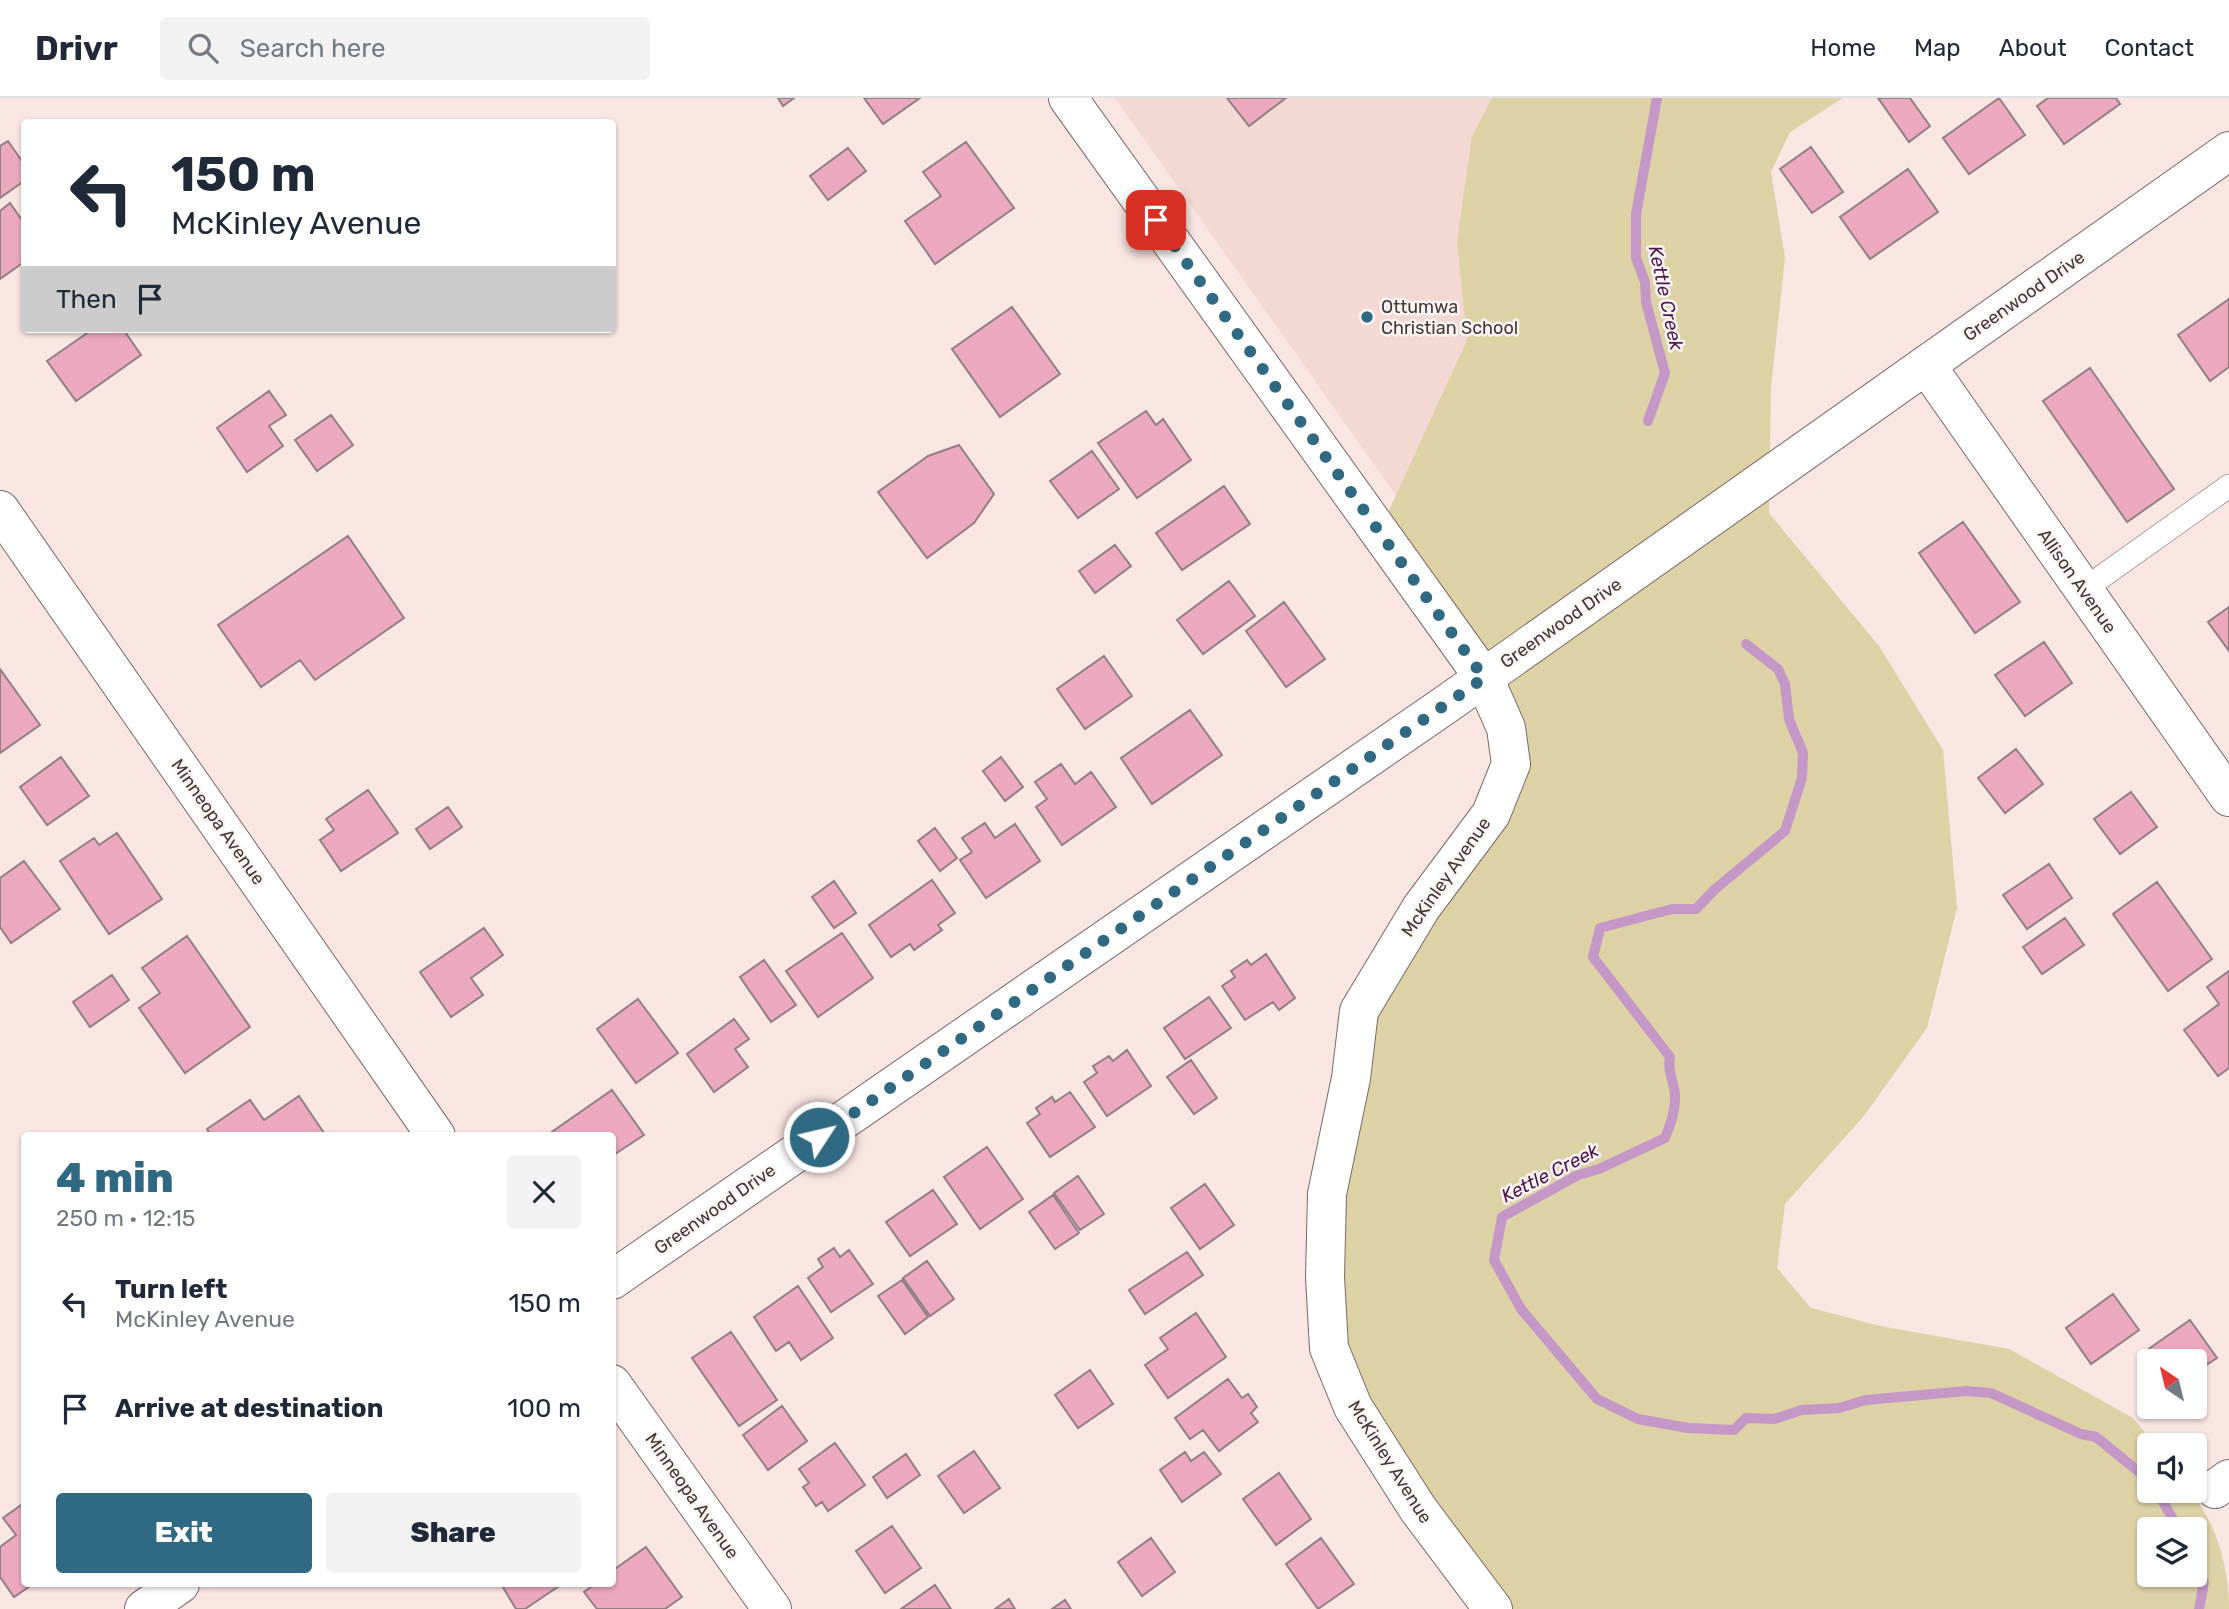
<!DOCTYPE html>
<meta charset="utf-8">
<style>
:root{--surface:#fff;--page:#f2f2f3;--text:#1f2937;--muted:#747a83;--line:#e0e1e3;--accent:#2f6982}
body{margin:0;font-family:Rubik,sans-serif;background:var(--page);color:var(--text);height:100vh;display:flex;flex-direction:column;font-size:26px;white-space:nowrap}
*{box-sizing:border-box;margin:0}
p{font-size:23px;color:var(--muted)}
.icon{flex:none;width:38px;height:38px;fill:none;stroke:currentColor;stroke-width:2;stroke-linecap:round;stroke-linejoin:round}
.map{position:relative;flex:1;overflow:hidden}
.details{position:absolute;left:21px;top:1034px;width:595px;height:455px;display:flex;flex-direction:column;background:var(--surface);border-radius:7px;box-shadow:0 2px 5px #0004}
.details>*{flex:none}
.banner{position:absolute;left:21px;top:21px;width:595px;height:214px;border-radius:7px;box-shadow:0 2px 5px #0004;background:#fff;color:var(--text);overflow:hidden}
.needle{width:46px;rotate:325deg}
.tools{position:absolute;left:2137px;top:1251px;display:grid;gap:14px}
.tools a{display:grid;place-items:center;width:70px;height:70px;border-radius:7px;background:var(--surface);box-shadow:0 2px 5px #0004;font-size:35px}
.pin{position:absolute;display:grid;place-items:center;width:60px;height:60px;color:#fff;margin:-30px;border-radius:14px;box-shadow:0 4px 10px #0006}
.me{position:absolute;width:77px;margin:-38px;rotate:55deg;stroke-linejoin:round;filter:drop-shadow(0 0 5px #0008)}
.turn{display:flex;align-items:center;gap:24px;height:147px;padding:0 35px;font-size:32px}
.turn .icon{width:91px;height:91px;stroke-width:2.5}
.turn b{display:block;font-size:49px;line-height:60px}
.then{display:flex;align-items:center;height:66px;padding:0 35px;background:#0003;gap:14px;font-size:26px}
.round{display:grid;place-items:center;flex:none;width:74px;height:74px;border-radius:7px;background:var(--page)}
.overview{display:flex;align-items:center;justify-content:space-between;height:119px;padding:0 35px}
h1{font-size:42px;font-weight:800;line-height:52px;color:var(--accent)}
.cta{display:flex;gap:14px;margin-top:auto;padding:14px 35px}
.cta a{flex:1;height:80px;border-radius:7px;background:var(--accent);color:#fff;font-size:28px;font-weight:800;line-height:80px;text-align:center}
.cta a+a{background:var(--page);color:var(--text)}
ul{padding:0;list-style:none}
li{display:flex;align-items:center;gap:21px;height:105px;padding:0 35px}
li div{flex:1}
li b{display:block;font-size:26px}
li em{font-style:normal}
header{display:flex;align-items:center;gap:42px;box-sizing:border-box;height:98px;padding:0 35px;background:var(--surface);border-bottom:2px solid var(--line)}
header strong{font-size:33px}
nav{display:flex;gap:38px;margin-inline-start:auto;font-size:24px}
.search{width:490px;height:63px;background:var(--page);display:flex;align-items:center;gap:18px;box-sizing:border-box;padding:0 24px;border-radius:7px;color:var(--muted);font-size:26px}
.map>svg:first-child{display:block}
.built{fill:#f4d8d3}
.green{fill:#ddd2a5;fill-rule:evenodd}
.lines{fill:none;stroke-linecap:round;stroke-linejoin:round}
.stream{stroke:#c597c6;stroke-width:10}
.building{fill:#eca8be;stroke:#917f84;stroke-width:2}
.service-casing{stroke:#7a6966;stroke-width:24}
.minor-casing{stroke:#7a6966;stroke-width:40}
.tertiary-casing{stroke:#7a6966;stroke-width:40}
.service{stroke:#fff;stroke-width:23}
.minor{stroke:#fff;stroke-width:38}
.tertiary{stroke:#fff;stroke-width:38}
.route{stroke:#2f6982;stroke-width:12;stroke-dasharray:0 21.6}
.poi-dot{fill:#2f6982;stroke:#fdf5f3;stroke-width:2.5}
.labels{text-anchor:middle;dominant-baseline:central;stroke-width:5;stroke-linejoin:round;paint-order:stroke}
.street-label{font-size:18px;fill:#413938;stroke:#fdf5f3}
.poi-label{font-size:18px;fill:#413938;stroke:#fdf5f3;text-anchor:start}
.water-label{font-size:19px;font-style:italic;fill:#4e1650;stroke:#fdf5f3}
</style>
<header>
<strong>Drivr</strong>
<div class="search"><svg class="icon" aria-label="search" viewBox="0 0 24 24"><circle cx="10" cy="10" r="6"/><path d="M15 15l6 6"/></svg>Search here</div>
<nav><a>Home</a><a>Map</a><a>About</a><a>Contact</a></nav>
</header>
<div class="map">
<svg width="2229" height="1511" viewBox="0 0 2229 1511">
<rect width="100%" height="100%" fill="#f9e5e1"/>
<path class="built" d="M1115,0H1492L1472,38L1467,242L1397,399Z"/>
<path class="green" d="M1492,0H1843L1790,34L1771,74L1785,160L1771,289L1769,415L1879,548L1943,652L1957,810L1927,930L1863,1019L1785,1106L1777,1170L1811,1210L1880,1228L2009,1251L2133,1320L2155,1347L2149,1348V1393H2190C2217,1427 2229,1469 2229,1511H1493L1353,1309L1325,1179L1359,913L1510,666L1380,432L1467,242L1457,143L1472,38ZM2149,1432H2194V1477H2149Z"/>
<g class="lines">
<path class="stream" d="M1648,323L1665,275L1646,204L1645,184L1636,160V116L1657,0
M1746,546L1778,571L1785,586L1789,621L1803,655L1802,680L1785,733L1714,792L1696,811H1672L1600,830L1593,859L1670,959C1667,974 1674,983 1675,997C1676,1012 1670,1027 1665,1040L1599,1071L1578,1077L1502,1119L1494,1162L1521,1211L1597,1301L1638,1321L1688,1330L1734,1332L1746,1320L1774,1321L1802,1312L1839,1310L1866,1302L1966,1293L1991,1295L2081,1336L2096,1339L2149,1382
M2157,1393L2179,1432
M2194,1461L2204,1485L2199,1511"/>
</g>
<path class="building" d="M778,0H794L783,8Z
M864,0H920L883,26Z
M1227,0H1286L1249,28Z
M1878,0H1910L1930,28L1909,44Z
M1999,0L2025,37L1969,76L1943,40Z
M2048,0H2116L2120,6L2064,46L2037,8Z
M8,43L24,66V83L0,100V48Z
M966,44L1014,110L935,166L905,123L941,98L923,74Z
M1811,49L1843,94L1812,115L1780,71Z
M848,50L866,73L828,102L810,78Z
M1908,71L1938,114L1870,161L1840,119Z
M10,105L24,125V164L0,181V113Z
M2229,201V269L2210,283L2178,237Z
M1012,209L1060,276L1000,319L952,251Z
M93,231H123L141,257L76,303L47,263Z
M2090,270L2174,391L2127,424L2043,303Z
M269,293L286,317L269,328L283,348L247,374L217,330Z
M1146,313L1156,327L1163,321L1191,362L1137,400L1098,345Z
M331,317L353,347L317,373L295,342Z
M959,347L994,396L974,425L927,460L878,394L928,358Z
M1092,353L1119,391L1078,420L1050,383Z
M1224,388L1250,426L1182,472L1156,435Z
M1963,424L2020,504L1975,535L1919,455Z
M348,438L404,520L315,582L300,562L261,589L218,527Z
M1115,447L1131,468L1095,495L1079,473Z
M1229,483L1255,518L1203,556L1177,522Z
M1284,504L1325,561L1286,589L1246,533Z
M2229,509V553L2208,524Z
M2044,544L2072,585L2025,618L1995,577Z
M1104,558L1132,598L1085,631L1057,591Z
M0,571L40,627L0,655Z
M1190,612L1222,657L1152,706L1121,660Z
M2016,651L2043,686L2005,715L1978,680Z
M61,659L89,698L47,727L20,689Z
M1001,659L1023,689L1005,703L983,673Z
M1061,666L1075,686L1091,674L1116,709L1062,747L1036,709L1047,701L1035,684Z
M368,692L398,735L341,773L320,742L334,732L326,721Z
M2131,694L2157,729L2120,756L2094,721Z
M448,709L462,729L430,751L416,731Z
M985,725L995,740L1015,726L1040,763L986,800L960,762L972,754L962,740Z
M935,730L957,760L940,773L918,743Z
M117,735L162,801L109,836L60,763L94,740L99,747Z
M24,763L60,811L11,845L0,829V780Z
M2049,766L2072,800L2027,831L2003,797Z
M932,782L955,815L938,827L942,832L914,852L910,846L891,859L869,827Z
M834,783L856,815L834,830L812,799Z
M2157,784L2212,861L2168,893L2113,816Z
M2065,820L2084,847L2042,876L2023,849Z
M484,830L503,857L471,880L483,897L451,919L420,874Z
M842,835L873,880L818,919L786,873Z
M187,838L250,929L185,975L139,910L160,895L142,870Z
M1266,856L1295,900L1279,912L1273,904L1245,922L1222,888L1235,879L1231,873L1247,862L1251,867Z
M764,862L796,907L771,924L740,879Z
M2229,873V970L2218,978L2184,932L2219,906L2207,889Z
M112,877L129,902L90,929L73,904Z
M1209,899L1231,930L1185,961L1164,930Z
M638,901L678,955L636,985L597,931Z
M734,921L749,941L735,951L748,969L714,994L687,956Z
M1127,952L1151,988L1107,1018L1084,984L1097,975L1093,968L1109,958L1113,963Z
M1191,962L1217,1000L1194,1016L1167,979Z
M612,992L644,1037L612,1058V1038H546Z
M1070,994L1095,1029L1050,1059L1027,1025L1040,1016L1036,1010L1052,999L1055,1004Z
M299,998L326,1038H211L207,1031L250,1002L264,1022Z
M987,1049L1023,1101L980,1131L944,1079Z
M1078,1078L1104,1116L1080,1132L1054,1095Z
M1205,1086L1234,1127L1200,1151L1171,1110Z
M933,1092L957,1126L910,1158L886,1124Z
M1053,1097L1079,1135L1055,1151L1029,1114Z
M834,1150L840,1159L849,1152L873,1186L831,1214L808,1180L823,1169L818,1161Z
M1187,1154L1203,1177L1145,1216L1129,1192Z
M927,1163L954,1201L930,1218L903,1180Z
M902,1182L928,1219L905,1236L878,1198Z
M798,1188L833,1240L801,1262L789,1244L776,1253L754,1219Z
M2113,1196L2139,1232L2091,1266L2066,1230Z
M1196,1215L1226,1259L1168,1300L1145,1267L1168,1251L1160,1240Z
M2190,1222L2217,1260L2194,1275V1264H2149L2143,1255Z
M731,1234L777,1302L739,1328L692,1260Z
M1090,1272L1113,1306L1078,1330L1055,1297Z
M1228,1281L1242,1300L1248,1296L1257,1309L1251,1315L1258,1324L1219,1353L1203,1332L1190,1341L1175,1320Z
M782,1308L807,1343L768,1372L743,1337Z
M835,1345L865,1387L828,1413L822,1404L816,1408L803,1389L809,1385L799,1371Z
M974,1353L1000,1390L964,1415L938,1378Z
M1185,1354L1191,1363L1204,1354L1221,1376L1182,1404L1160,1372Z
M906,1356L920,1377L887,1400L873,1379Z
M1279,1375L1311,1421L1276,1447L1243,1401Z
M24,1405V1486H33L14,1499L0,1479V1449L16,1437L3,1420Z
M892,1428L921,1470L885,1495L856,1453Z
M1151,1440L1175,1474L1142,1498L1118,1464Z
M1321,1440L1354,1486L1318,1511L1286,1466Z
M646,1449L682,1499L665,1511H597L584,1494L595,1486H612V1473Z
M501,1486H562L525,1511H516Z
M935,1487L951,1511H901Z
M1009,1501L1015,1511H995Z
M1065,1502L1071,1511H1052Z"/>
<g class="lines">
<g class="service-casing">
<path id="service" d="M2083,492L2229,388"/>
</g>
<g class="minor-casing">
<path id="minor" d="M1068,0L1484,580L1506,630L1511,666L1491,716L1421,810L1359,913L1351,980L1327,1096L1325,1179L1329,1250L1353,1309L1418,1411L1493,1511
M1926,267L2229,699
M0,412L436,1038
M612,1286L772,1511
M2215,1391L2229,1381"/>
</g>
<g class="tertiary-casing">
<path id="tertiary" d="M612,1182L1448,605L2229,53
M144,1511L180,1486"/>
</g>
<use href="#service" class="service"/>
<use href="#minor" class="minor"/>
<use href="#tertiary" class="tertiary"/>
</g>
<g class="lines">
<path class="route" d="M819,1039L1484,580L1156,122"/>
</g>
<circle class="poi-dot" cx="1367" cy="219" r="7"/>
<g class="labels">
<g class="street-label">
<text transform="translate(2024 198) rotate(-35)">Greenwood Drive</text>
<text transform="translate(2077 483) rotate(55)">Allison Avenue</text>
<text transform="translate(1561 525) rotate(-35)">Greenwood Drive</text>
<text transform="translate(218 724) rotate(55)">Minneopa Avenue</text>
<text transform="translate(1446 779) rotate(-55)">McKinley Avenue</text>
<text transform="translate(715 1111) rotate(-35)">Greenwood Drive</text>
<text transform="translate(1390 1364) rotate(58)">McKinley Avenue</text>
<text transform="translate(692 1398) rotate(55)">Minneopa Avenue</text>
</g>
<g class="poi-label">
<text x="1381" y="209">Ottumwa<tspan x="1381" dy="21">Christian School</tspan></text>
</g>
<g class="water-label">
<text transform="translate(1666 200) rotate(78)">Kettle Creek</text>
<text transform="translate(1550 1075) rotate(-27)">Kettle Creek</text>
</g>
</g>
</svg>
<div class="tools">
<a><svg class="needle" viewBox="-14 -14 28 28"><path d="M0-13l5 13h-10z" fill="#e53935"/><path d="M0 13l5-13h-10z" fill="#747a83"/></svg></a>
<a><svg class="icon" aria-label="sound" viewBox="0 0 24 24"><path d="M4 9h4l5-4v14l-5-4H4zM17 9q2 3 0 6"/></svg></a>
<a><svg class="icon" aria-label="layers" viewBox="0 0 24 24"><path d="M12 4l9 5-9 5-9-5zM3 14l9 5 9-5"/></svg></a>
</div>
<div class="pin" style="left:1156px;top:122px;background:#d93025"><svg class="icon" aria-label="arrive" viewBox="0 0 24 24"><path d="M6 21V4h12l-3 4 3 4H6"/></svg></div>
<svg class="me" style="left:819px;top:1039px" viewBox="-20 -20 40 40"><circle r="17" fill="#2f6982" stroke="#fff" stroke-width="3"/><path d="M0-11L8 9 0 5-8 9z" fill="#fff"/></svg>
<div class="banner">
<div class="turn"><svg class="icon" aria-label="left" viewBox="0 0 24 24"><path d="M17 20v-9H6M10 6l-5 5 5 5"/></svg><div><b>150 m</b>McKinley Avenue</div></div>
<div class="then">Then<svg class="icon" aria-label="arrive" viewBox="0 0 24 24"><path d="M6 21V4h12l-3 4 3 4H6"/></svg></div>
</div>
<section class="details">
<div class="overview"><div><h1>4 min</h1><p>250 m · 12:15</p></div><a class="round"><svg class="icon" aria-label="close" viewBox="0 0 24 24"><path d="M6 6l12 12M18 6L6 18"/></svg></a></div>
<ul>
<li><svg class="icon" aria-label="left" viewBox="0 0 24 24"><path d="M17 20v-9H6M10 6l-5 5 5 5"/></svg><div><b>Turn left</b><p>McKinley Avenue</p></div><em>150 m</em></li>
<li><svg class="icon" aria-label="arrive" viewBox="0 0 24 24"><path d="M6 21V4h12l-3 4 3 4H6"/></svg><div><b>Arrive at destination</b></div><em>100 m</em></li>
</ul>
<div class="cta"><a>Exit</a><a>Share</a></div>
</section>
</div>
